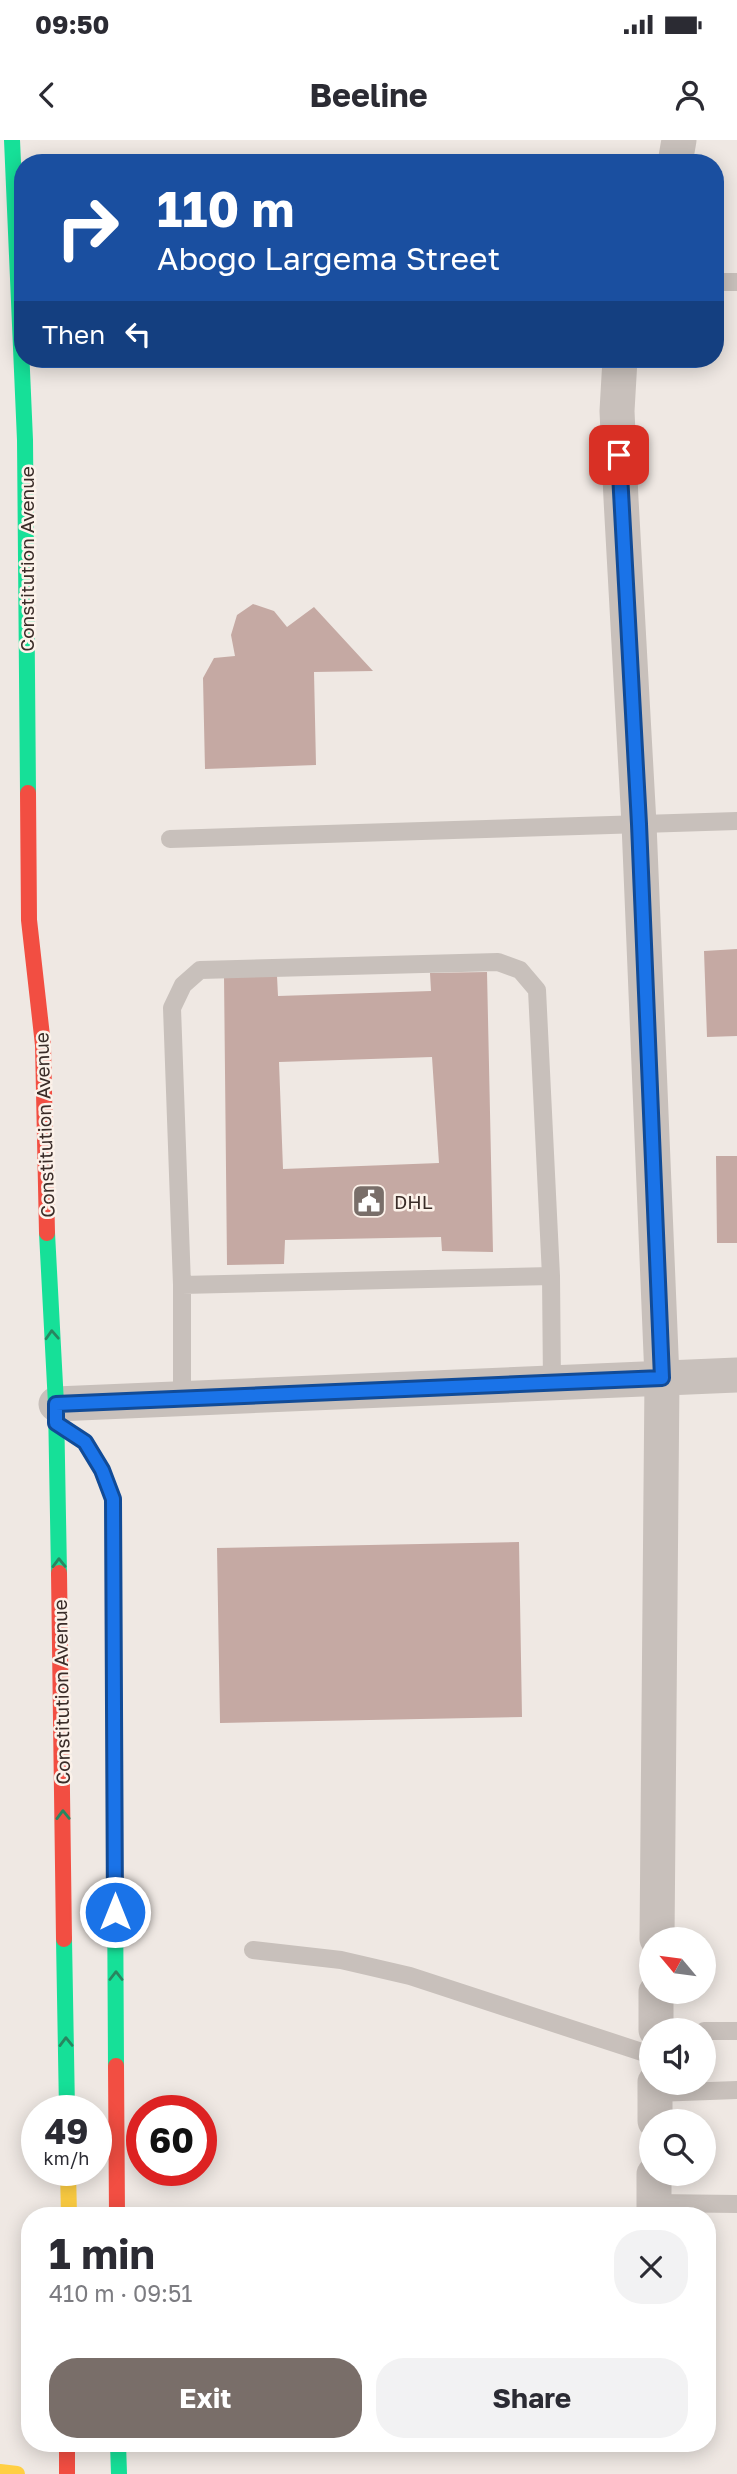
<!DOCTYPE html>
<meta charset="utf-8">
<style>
:root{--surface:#fff;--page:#f2f2f3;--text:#2b2b33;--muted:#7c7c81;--accent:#796e69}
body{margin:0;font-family:"Golos Text",sans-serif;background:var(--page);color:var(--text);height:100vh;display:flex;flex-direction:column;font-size:26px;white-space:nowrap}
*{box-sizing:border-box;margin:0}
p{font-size:23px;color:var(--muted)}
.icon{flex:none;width:38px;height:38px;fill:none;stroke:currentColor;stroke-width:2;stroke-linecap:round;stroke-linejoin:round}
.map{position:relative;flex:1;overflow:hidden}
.drawer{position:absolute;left:21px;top:2067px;width:695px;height:245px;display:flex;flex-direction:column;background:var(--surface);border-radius:28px;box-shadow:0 4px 18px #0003}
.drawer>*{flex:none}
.top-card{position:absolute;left:14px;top:14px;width:710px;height:214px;border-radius:28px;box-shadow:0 4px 18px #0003;background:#1a4fa0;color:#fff;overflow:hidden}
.needle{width:46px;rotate:299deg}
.buttons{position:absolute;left:639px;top:1787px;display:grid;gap:14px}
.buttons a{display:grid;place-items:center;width:77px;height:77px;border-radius:50%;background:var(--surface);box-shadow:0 4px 18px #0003;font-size:35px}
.speed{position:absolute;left:21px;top:1955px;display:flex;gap:14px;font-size:35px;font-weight:700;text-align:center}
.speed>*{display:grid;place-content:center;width:91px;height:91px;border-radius:50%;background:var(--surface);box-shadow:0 4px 18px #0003;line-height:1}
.speed small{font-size:18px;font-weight:400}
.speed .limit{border:10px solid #d22;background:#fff;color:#111}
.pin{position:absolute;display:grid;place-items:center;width:60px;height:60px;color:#fff;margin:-30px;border-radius:14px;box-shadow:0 4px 10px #0006}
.me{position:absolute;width:77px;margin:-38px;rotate:0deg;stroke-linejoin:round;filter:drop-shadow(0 0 5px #0008)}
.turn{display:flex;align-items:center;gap:24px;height:147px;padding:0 28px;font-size:32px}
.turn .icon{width:91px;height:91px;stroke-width:2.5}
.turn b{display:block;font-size:49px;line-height:60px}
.then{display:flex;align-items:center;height:66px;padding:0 28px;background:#0003;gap:14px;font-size:26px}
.round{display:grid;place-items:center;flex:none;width:74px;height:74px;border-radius:28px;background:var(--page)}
.headline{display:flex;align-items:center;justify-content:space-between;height:119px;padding:0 28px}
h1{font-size:42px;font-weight:700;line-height:52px}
.cta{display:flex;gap:14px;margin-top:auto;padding:14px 28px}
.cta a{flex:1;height:80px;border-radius:28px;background:var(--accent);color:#fff;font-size:28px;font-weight:700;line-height:80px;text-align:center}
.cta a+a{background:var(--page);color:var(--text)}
.status{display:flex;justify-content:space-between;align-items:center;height:49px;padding:0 35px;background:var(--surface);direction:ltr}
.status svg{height:19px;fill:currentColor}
header{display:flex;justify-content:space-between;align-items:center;height:91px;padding:0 28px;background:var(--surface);font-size:32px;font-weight:700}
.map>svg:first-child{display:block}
.building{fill:#c5a9a3;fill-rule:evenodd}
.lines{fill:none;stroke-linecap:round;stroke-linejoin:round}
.lane{stroke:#c8c0bb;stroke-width:18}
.street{stroke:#c8c0bb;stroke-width:35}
.fast{stroke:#16e098;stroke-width:16}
.slow{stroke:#ffcf43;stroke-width:16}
.jam{stroke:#f24e42;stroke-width:16}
.oneway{stroke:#288660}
.route-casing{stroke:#114b97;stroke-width:18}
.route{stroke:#1a73e8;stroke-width:12}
.labels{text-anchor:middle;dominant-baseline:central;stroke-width:5;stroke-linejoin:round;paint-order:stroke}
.street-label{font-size:19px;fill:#3a2c28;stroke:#fcf2ea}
.poi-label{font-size:19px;fill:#3a2c28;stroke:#fcf2ea;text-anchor:start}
</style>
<div class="status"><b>09:50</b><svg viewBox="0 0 49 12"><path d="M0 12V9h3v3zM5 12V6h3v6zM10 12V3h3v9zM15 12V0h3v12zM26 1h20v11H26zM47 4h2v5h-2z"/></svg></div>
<header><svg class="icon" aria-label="back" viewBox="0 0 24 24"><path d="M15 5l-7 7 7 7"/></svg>Beeline<svg class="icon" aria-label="person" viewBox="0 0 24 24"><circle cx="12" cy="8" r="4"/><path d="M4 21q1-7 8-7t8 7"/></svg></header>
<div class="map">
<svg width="737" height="2334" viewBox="0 0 737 2334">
<rect width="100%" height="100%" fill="#efe8e3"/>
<path class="building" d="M253,464L274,471L287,487L314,467L373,531L314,532L316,625L205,629L203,538L214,518L235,516L231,495L237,475Z
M737,809V896L707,897L704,811Z
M487,832L493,1112L442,1111L441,1097L285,1100L284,1124L227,1125L224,835L277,836L278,856L431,851L430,833ZM432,917L439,1023L283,1029L279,922Z
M716,1016H737V1103H717Z
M519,1402L522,1577L220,1583L217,1408Z"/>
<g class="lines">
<path class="lane" d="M716,142H737
M170,699L737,681
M182,1145L551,1136
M182,1258V1145L172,868L183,845L200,830L498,822L520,830L537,850L551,1136L552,1244
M253,1810L341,1820L410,1836L651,1915
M704,1891H737
M655,1953L737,1950
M654,2063L737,2064"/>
<path class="street" d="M675,23L679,0
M620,219L617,271L621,359L639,684L662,1238L657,1799
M56,1264L737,1235
M656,1890V1852
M655,1981V1942
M654,2076V2034"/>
<path class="fast" d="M12,0L25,300L28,653
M47,1093L56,1264L59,1433
M56,1283L85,1302L102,1330L113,1359L116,1926
M64,1799L67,1970
M118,2303L119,2334"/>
<path class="slow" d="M68,2030L69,2076
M0,2332L17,2334"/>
<path class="jam" d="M28,653L29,780L43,905L47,1093
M59,1433L64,1799
M116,1926L117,2076
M67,2303V2334"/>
</g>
<defs><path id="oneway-chevron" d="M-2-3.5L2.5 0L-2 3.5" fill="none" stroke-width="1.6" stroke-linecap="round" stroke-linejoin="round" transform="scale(1.75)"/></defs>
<g class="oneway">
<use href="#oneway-chevron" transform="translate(52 1195) rotate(-93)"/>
<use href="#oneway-chevron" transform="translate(59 1423) rotate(-91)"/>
<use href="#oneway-chevron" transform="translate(63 1675) rotate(-91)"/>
<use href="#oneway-chevron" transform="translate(116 1836) rotate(-90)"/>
<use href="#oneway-chevron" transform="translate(66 1902) rotate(-91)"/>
</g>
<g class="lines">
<g class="route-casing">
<path id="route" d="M115,1772L113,1359L102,1330L85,1302L56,1283V1264L662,1238L639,684L619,315"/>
</g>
<use href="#route" class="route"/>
</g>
<defs>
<g id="civic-square" transform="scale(1.75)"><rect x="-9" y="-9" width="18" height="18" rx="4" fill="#796e69" stroke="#fcf2ea"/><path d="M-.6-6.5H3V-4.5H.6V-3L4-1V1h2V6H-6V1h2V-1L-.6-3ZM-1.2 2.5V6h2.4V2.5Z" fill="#fff"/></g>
</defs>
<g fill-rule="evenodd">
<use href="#civic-square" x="369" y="1061"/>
</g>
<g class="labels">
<g class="street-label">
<text transform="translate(26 419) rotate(-90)">Constitution Avenue</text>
<text transform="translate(44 985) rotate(-92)">Constitution Avenue</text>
<text transform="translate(61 1552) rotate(-91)">Constitution Avenue</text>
</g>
<g class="poi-label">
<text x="394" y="1061">DHL</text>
</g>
</g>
</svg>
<div class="buttons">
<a><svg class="needle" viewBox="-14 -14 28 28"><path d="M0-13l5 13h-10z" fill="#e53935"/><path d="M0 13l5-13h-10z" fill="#7c7c81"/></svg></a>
<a><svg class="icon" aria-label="sound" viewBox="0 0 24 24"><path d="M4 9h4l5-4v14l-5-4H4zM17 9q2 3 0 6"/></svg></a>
<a><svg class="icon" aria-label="search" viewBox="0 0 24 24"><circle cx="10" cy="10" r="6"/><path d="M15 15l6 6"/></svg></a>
</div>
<div class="speed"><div>49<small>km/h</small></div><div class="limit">60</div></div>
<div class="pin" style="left:619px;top:315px;background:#d93025"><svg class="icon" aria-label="arrive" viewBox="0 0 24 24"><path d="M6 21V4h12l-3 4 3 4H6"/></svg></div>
<svg class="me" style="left:115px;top:1772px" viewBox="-20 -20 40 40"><circle r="17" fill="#1a73e8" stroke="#fff" stroke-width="3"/><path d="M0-11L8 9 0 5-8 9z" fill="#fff"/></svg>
<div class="top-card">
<div class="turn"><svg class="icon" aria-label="right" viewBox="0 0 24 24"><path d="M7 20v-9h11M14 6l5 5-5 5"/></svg><div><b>110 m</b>Abogo Largema Street</div></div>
<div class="then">Then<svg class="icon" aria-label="left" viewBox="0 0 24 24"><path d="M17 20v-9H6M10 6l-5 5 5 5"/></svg></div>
</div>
<section class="drawer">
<div class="headline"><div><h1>1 min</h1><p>410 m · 09:51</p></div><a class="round"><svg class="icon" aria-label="close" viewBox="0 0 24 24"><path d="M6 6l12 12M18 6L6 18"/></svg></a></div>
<div class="cta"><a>Exit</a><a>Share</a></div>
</section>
</div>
